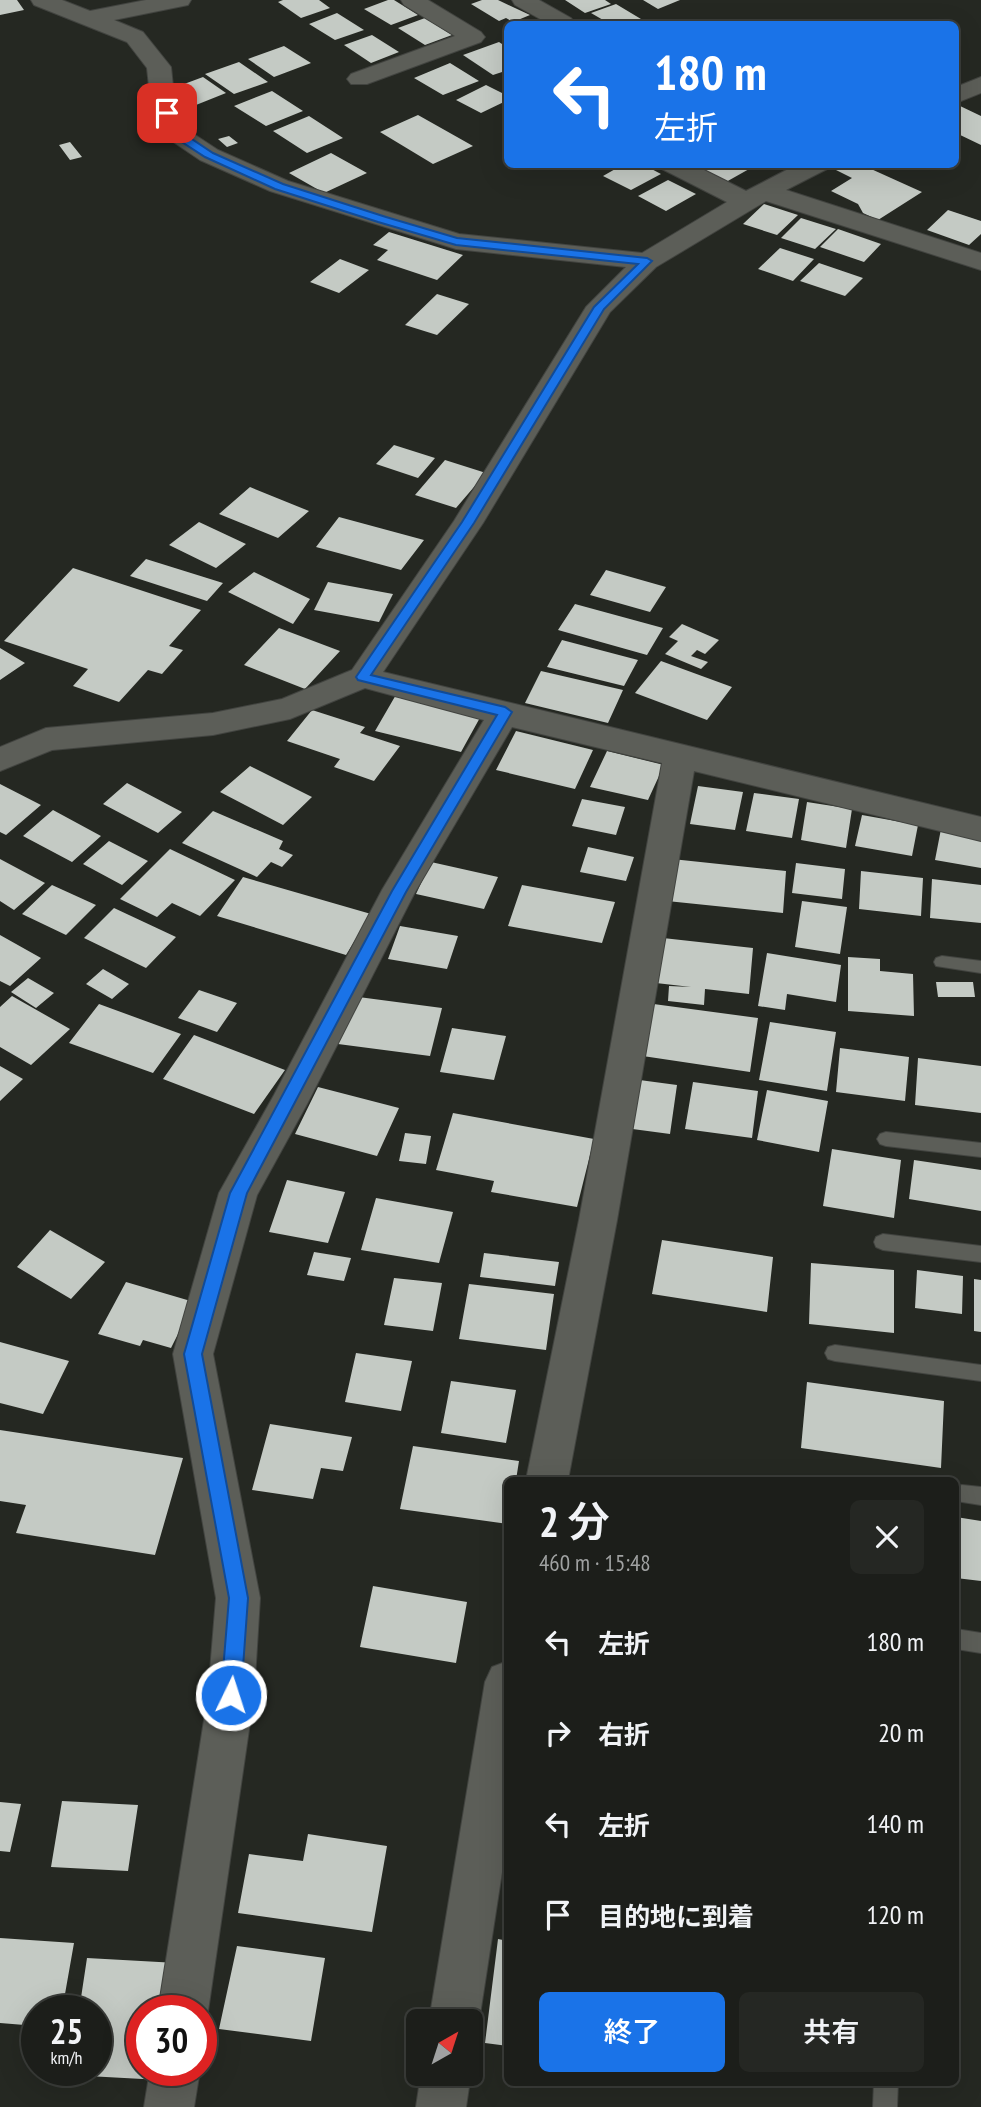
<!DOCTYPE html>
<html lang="ja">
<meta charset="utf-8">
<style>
:root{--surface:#1c1e1a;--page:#252723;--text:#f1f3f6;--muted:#a0a2a2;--line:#3a3c39;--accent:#1a73e8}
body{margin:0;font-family:"PT Sans Narrow","Noto Sans JP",sans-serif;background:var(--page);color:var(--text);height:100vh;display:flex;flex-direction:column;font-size:26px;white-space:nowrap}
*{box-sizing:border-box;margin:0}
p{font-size:23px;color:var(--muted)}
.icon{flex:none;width:38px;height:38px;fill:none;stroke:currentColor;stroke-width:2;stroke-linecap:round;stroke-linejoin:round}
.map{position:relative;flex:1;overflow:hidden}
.details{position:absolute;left:504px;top:1477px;width:455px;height:609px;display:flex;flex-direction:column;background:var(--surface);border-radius:10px;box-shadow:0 7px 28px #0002,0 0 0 2px var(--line)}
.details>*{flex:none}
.banner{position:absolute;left:504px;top:21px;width:455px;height:147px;border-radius:10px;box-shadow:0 7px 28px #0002,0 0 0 2px var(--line);background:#1a73e8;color:#fff;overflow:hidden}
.needle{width:46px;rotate:39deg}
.buttons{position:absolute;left:406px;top:2009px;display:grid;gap:14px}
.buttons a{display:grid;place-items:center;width:77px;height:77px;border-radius:10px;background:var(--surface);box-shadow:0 7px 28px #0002,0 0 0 2px var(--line);font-size:35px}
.speed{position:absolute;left:21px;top:1995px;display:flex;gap:14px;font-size:35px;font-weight:700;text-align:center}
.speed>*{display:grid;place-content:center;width:91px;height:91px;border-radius:50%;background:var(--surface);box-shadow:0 7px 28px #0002,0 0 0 2px var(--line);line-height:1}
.speed small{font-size:18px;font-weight:400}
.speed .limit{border:10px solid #d22;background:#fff;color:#111}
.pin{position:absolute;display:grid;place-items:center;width:60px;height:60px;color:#fff;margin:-30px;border-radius:14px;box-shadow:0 4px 10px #0006}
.me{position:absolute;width:77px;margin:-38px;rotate:4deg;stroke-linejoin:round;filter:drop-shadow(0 0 5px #0008)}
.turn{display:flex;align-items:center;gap:24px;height:147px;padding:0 35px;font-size:32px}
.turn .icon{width:91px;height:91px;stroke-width:2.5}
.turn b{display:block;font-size:49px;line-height:60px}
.round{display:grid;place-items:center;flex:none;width:74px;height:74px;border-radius:10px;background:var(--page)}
.overview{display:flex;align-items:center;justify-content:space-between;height:119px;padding:0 35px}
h1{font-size:42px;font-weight:600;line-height:52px}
.cta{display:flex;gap:14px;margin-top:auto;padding:14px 35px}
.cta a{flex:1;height:80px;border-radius:10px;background:var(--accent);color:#fff;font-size:28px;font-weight:600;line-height:80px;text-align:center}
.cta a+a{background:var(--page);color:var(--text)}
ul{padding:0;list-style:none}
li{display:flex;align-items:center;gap:21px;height:91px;padding:0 35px}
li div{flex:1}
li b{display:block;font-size:26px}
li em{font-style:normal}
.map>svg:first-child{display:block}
.building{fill:#c4cac4}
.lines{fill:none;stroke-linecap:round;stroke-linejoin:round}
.service-casing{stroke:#424440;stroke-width:2}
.minor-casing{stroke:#424440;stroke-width:2}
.service{fill:#5c5e58;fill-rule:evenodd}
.minor{fill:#5c5e58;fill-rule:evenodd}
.route{fill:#1a73e8;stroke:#114b97;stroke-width:2}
</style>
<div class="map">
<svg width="981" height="2107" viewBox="0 0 981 2107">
<rect width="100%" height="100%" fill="#252822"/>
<path class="building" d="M0,0H17L24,10L0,15Z
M283,0H319L330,8L301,18L278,2Z
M388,0H394L418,15L391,25L364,9Z
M482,0H498L530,15L513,22L506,18L499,21L471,4Z
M565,0H605L611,4L585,13Z
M643,0H680L658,9Z
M616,4L641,19L628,24H610L591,13Z
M337,13L364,30L335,40L309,24Z
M425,18L452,35L425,45L398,28Z
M372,35L399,52L371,63L344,45Z
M499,42L508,48V70L493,75L463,55Z
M284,46L311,63L274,77L248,59Z
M239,62L268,82L234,94L205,74Z
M450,63L479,81L443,95L414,78Z
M203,77L226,93L191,107L168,90Z
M486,85L508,96V100L481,113L456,100Z
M272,91L303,111L266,126L234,106Z
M958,105L981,116V145L956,133Z
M418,115L473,146L433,164L380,132Z
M309,116L343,138L307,153L273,131Z
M229,136L238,143L227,147L218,139Z
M70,142L82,157L70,160L59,145Z
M331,153L367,173L324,193L289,173Z
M624,164H642L661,174L631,190L603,176Z
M692,164H758L726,182Z
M845,164H860L922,192L878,220L863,213L858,204L831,191L852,178L836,170Z
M668,180L696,194L666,211L638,196Z
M764,204L798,215L777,235L743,224Z
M948,210L981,221V234L969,245L927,230Z
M801,218L836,229L815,249L781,238Z
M838,229L881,244L864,262L820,247Z
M389,232L463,255L437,280L377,260L388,250L373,245Z
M780,248L814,259L793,281L758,269Z
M340,259L369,270L339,293L310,282Z
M819,263L863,278L845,296L800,281Z
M437,294L469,304L437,335L405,325Z
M394,445L435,458L418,478L376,464Z
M445,460L486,473L456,508L415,495Z
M250,487L309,511L278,538L219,514Z
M339,517L424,540L401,570L316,547Z
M199,522L246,544L216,568L169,545Z
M146,559L223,583L207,601L130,576Z
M73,568L201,610L169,646L183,650L162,674L148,670L119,702L73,686L88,669L4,641Z
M606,570L666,587L650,612L590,595Z
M254,572L310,599L293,624L228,592Z
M328,582L393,594L379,622L314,610Z
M575,604L663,628L647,655L558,630Z
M682,624L719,640L705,654L697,650L691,656L708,662L701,669L665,654L678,641L669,637Z
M279,628L340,651L305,689L244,665Z
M562,640L638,660L624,686L547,667Z
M0,648L25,663L0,680Z
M661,661L732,687L707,720L635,693Z
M541,671L623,690L608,723L525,703Z
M397,693L482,714L461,752L375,731Z
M312,710L365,727L360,733L400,746L374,781L334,767L340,759L287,741Z
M516,731L593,750L575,789L496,770Z
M607,751L664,765L648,800L590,787Z
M250,766L312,797L283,825L220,792Z
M127,783L182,812L158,833L103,804Z
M0,784L41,805L6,835L0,832Z
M698,786L743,792L735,830L690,824Z
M754,793L799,799L792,838L746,831Z
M582,799L625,807L616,835L572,826Z
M807,802L852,809L846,848L801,840Z
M53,810L101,836L72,862L23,836Z
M213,811L283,841L279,849L293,855L282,867L271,862L257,877L182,843Z
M862,815L918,825L912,856L855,846Z
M941,829L981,836V868L935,860Z
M109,841L148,861L122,885L83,864Z
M588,847L634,857L626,881L580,872Z
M170,849L235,880L200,916L172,903L157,917L120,899Z
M0,859L45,883L14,910L0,901Z
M672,859L786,871L783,913L667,901Z
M431,862L498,877L484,909L416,894Z
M796,863L845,869L842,899L792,893Z
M861,871L923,878L921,916L859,909Z
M243,877L371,914L346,955L217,916Z
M932,879L981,885V923L930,918Z
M52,885L96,905L66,935L22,914Z
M522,885L615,902L602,943L508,926Z
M802,901L847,907L840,954L795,947Z
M114,908L176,937L146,968L84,938Z
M400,926L458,936L447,969L388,959Z
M0,935L41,958L10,986L0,981Z
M663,938L753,948L749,994L705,989L704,1005L668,1001L669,986L691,987L656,983Z
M767,953L841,965L836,1002L787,994L785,1010L758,1006Z
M848,957L880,959V971L913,974L914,1016L848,1011Z
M103,969L129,984L112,999L86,984Z
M28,978L54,993L36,1008L11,992Z
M936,982H973L975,997H938Z
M199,990L237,1003L217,1032L178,1018Z
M12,996L70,1029L31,1065L0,1047V1007Z
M351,996L442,1008L430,1056L338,1044Z
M646,1003L758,1018L750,1072L636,1055Z
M99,1004L181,1034L153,1073L69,1043Z
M770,1022L836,1032L827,1091L759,1080Z
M452,1028L506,1036L494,1080L440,1072Z
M194,1035L285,1070L254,1114L163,1079Z
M840,1048L909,1057L905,1101L836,1092Z
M918,1058L981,1066V1113L915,1105Z
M0,1066L23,1079L0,1101Z
M632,1079L677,1085L670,1134L625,1128Z
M693,1082L758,1091L752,1138L685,1129Z
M318,1087L399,1108L377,1156L295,1134Z
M767,1090L828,1101L819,1152L757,1140Z
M453,1113L594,1139L577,1207L491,1192L494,1181L436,1170Z
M405,1133L431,1136L426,1164L399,1161Z
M832,1149L901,1160L894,1218L823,1206Z
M914,1160L981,1170V1211L909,1199Z
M287,1180L345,1192L328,1243L269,1232Z
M376,1198L453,1212L439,1263L361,1250Z
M50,1230L105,1262L71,1299L17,1267Z
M662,1240L773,1257L767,1312L652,1294Z
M314,1252L351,1258L344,1281L307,1275Z
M484,1253L559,1262L555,1286L480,1277Z
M811,1263L894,1270V1333L809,1324Z
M917,1270L963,1276L962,1314L915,1308Z
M394,1278L442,1283L433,1331L384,1325Z
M974,1279L981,1280V1332L974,1331Z
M126,1282L194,1302L171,1348L143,1340L140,1346L98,1334Z
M469,1284L554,1294L546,1350L459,1339Z
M0,1342L69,1361L43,1414L0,1403Z
M356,1353L412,1361L401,1411L345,1402Z
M451,1381L516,1390L506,1443L441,1433Z
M807,1382L944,1401L941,1468L801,1448Z
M270,1424L352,1437L343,1471L321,1468L313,1499L252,1490Z
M0,1430L183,1458L155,1555L16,1533L26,1505L0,1501Z
M413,1446L519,1461L516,1480H508V1524L400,1509Z
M956,1517L981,1521V1581L956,1578Z
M373,1586L467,1602L456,1663L360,1647Z
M62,1801L138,1805L128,1871L51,1867Z
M0,1802L21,1804L10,1852L0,1851Z
M308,1834L387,1846L372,1932L238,1913L249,1854L303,1861Z
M0,1938L74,1943L62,2011H37V2026L0,2023Z
M498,1939L508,1941V2046L485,2043Z
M237,1946L325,1958L311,2041L219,2029Z
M87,1958L177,1963L170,2011H142V2070H162L161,2080L69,2075V2070H96V2011H79Z"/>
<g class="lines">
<g class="service-casing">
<path id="service" d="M942,956L981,961V973L936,966L934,962L936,958Z
M886,1132L981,1143V1157L886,1146L880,1144L877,1139L880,1134Z
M883,1234L981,1246V1262L883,1250L876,1247L874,1242L876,1237Z
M835,1345L981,1365V1381L835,1361L828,1359L825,1353L828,1347Z
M962,1485L981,1487V1505L956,1501V1487Z
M956,1629L981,1633V1653L956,1649Z
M874,2082H898L897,2107H873Z"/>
</g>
<g class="minor-casing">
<path id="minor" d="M31,0H62L90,11L146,0H191L188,5L114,20L143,32L171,67L174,96L183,127L218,150L288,181L459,234L642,253L727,202L662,169L659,164H692L746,191L798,164H830L827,169L786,190L981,253V270L766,201L656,267L610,312L483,523L383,672L981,817V841L694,771L617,1220L568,1480H526L579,1220L662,763L512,727L415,892L307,1104L257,1195L213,1354L260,1598L254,1695L208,2011L201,2027V2011H158L208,1695L216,1598L173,1354L219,1193L274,1095L382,890L484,720L365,688L290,719L213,735L52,750L0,771V747L46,728L213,713L282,699L352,670L454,521L586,307L626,267L456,249L270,191L200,160L163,135L150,96L147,68L127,42L34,5Z
M401,0H428L481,32L485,37L481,42L367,84H351L347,79L351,74L455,36L404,5Z
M512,0H539L571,18L575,23L549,24L515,5Z
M981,77V93L956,103V87Z
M508,1661V1833L479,2021L471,2039V2021H429L485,1682L492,1667Z
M150,2070H200L194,2107H144Z
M421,2074L471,2073L466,2107H416Z"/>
</g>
<use href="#service" class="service"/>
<use href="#minor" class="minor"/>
</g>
<path class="route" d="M167,110L172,113L177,129L213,153L283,184L386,217L457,238L647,258L652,261L604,309L474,523L371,675L505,707L512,712L406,892L247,1193L202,1354L248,1598L241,1695L238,1701L231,1704L224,1701L221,1695L229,1598L184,1354L230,1193L392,891L497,715L358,680L356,677L462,522L594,307L638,264L456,245L378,222L275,189L205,157L168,133L162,113Z"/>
</svg>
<div class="buttons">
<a><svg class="needle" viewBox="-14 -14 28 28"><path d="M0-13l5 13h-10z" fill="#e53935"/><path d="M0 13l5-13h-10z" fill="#a0a2a2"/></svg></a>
</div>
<div class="speed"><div>25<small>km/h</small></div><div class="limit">30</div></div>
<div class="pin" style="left:167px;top:113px;background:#d93025"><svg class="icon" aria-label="arrive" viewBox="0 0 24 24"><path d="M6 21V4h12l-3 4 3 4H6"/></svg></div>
<svg class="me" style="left:231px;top:1695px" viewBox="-20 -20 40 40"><circle r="17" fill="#1a73e8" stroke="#fff" stroke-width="3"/><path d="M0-11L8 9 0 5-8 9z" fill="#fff"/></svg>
<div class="banner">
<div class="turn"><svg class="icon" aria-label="left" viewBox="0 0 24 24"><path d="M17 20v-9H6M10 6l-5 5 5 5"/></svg><div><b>180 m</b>左折</div></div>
</div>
<section class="details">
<div class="overview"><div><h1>2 分</h1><p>460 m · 15:48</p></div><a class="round"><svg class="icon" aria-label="close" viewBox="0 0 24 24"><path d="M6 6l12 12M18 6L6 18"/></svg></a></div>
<ul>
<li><svg class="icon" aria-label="left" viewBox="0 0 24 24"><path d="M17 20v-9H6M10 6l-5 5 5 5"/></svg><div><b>左折</b></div><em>180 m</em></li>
<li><svg class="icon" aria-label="right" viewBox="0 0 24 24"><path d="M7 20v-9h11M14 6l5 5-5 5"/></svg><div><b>右折</b></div><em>20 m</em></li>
<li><svg class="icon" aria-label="left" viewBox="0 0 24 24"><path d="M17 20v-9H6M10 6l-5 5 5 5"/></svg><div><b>左折</b></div><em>140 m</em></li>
<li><svg class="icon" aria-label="arrive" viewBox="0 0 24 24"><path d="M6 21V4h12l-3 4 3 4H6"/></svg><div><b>目的地に到着</b></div><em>120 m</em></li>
</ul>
<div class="cta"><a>終了</a><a>共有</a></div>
</section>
</div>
